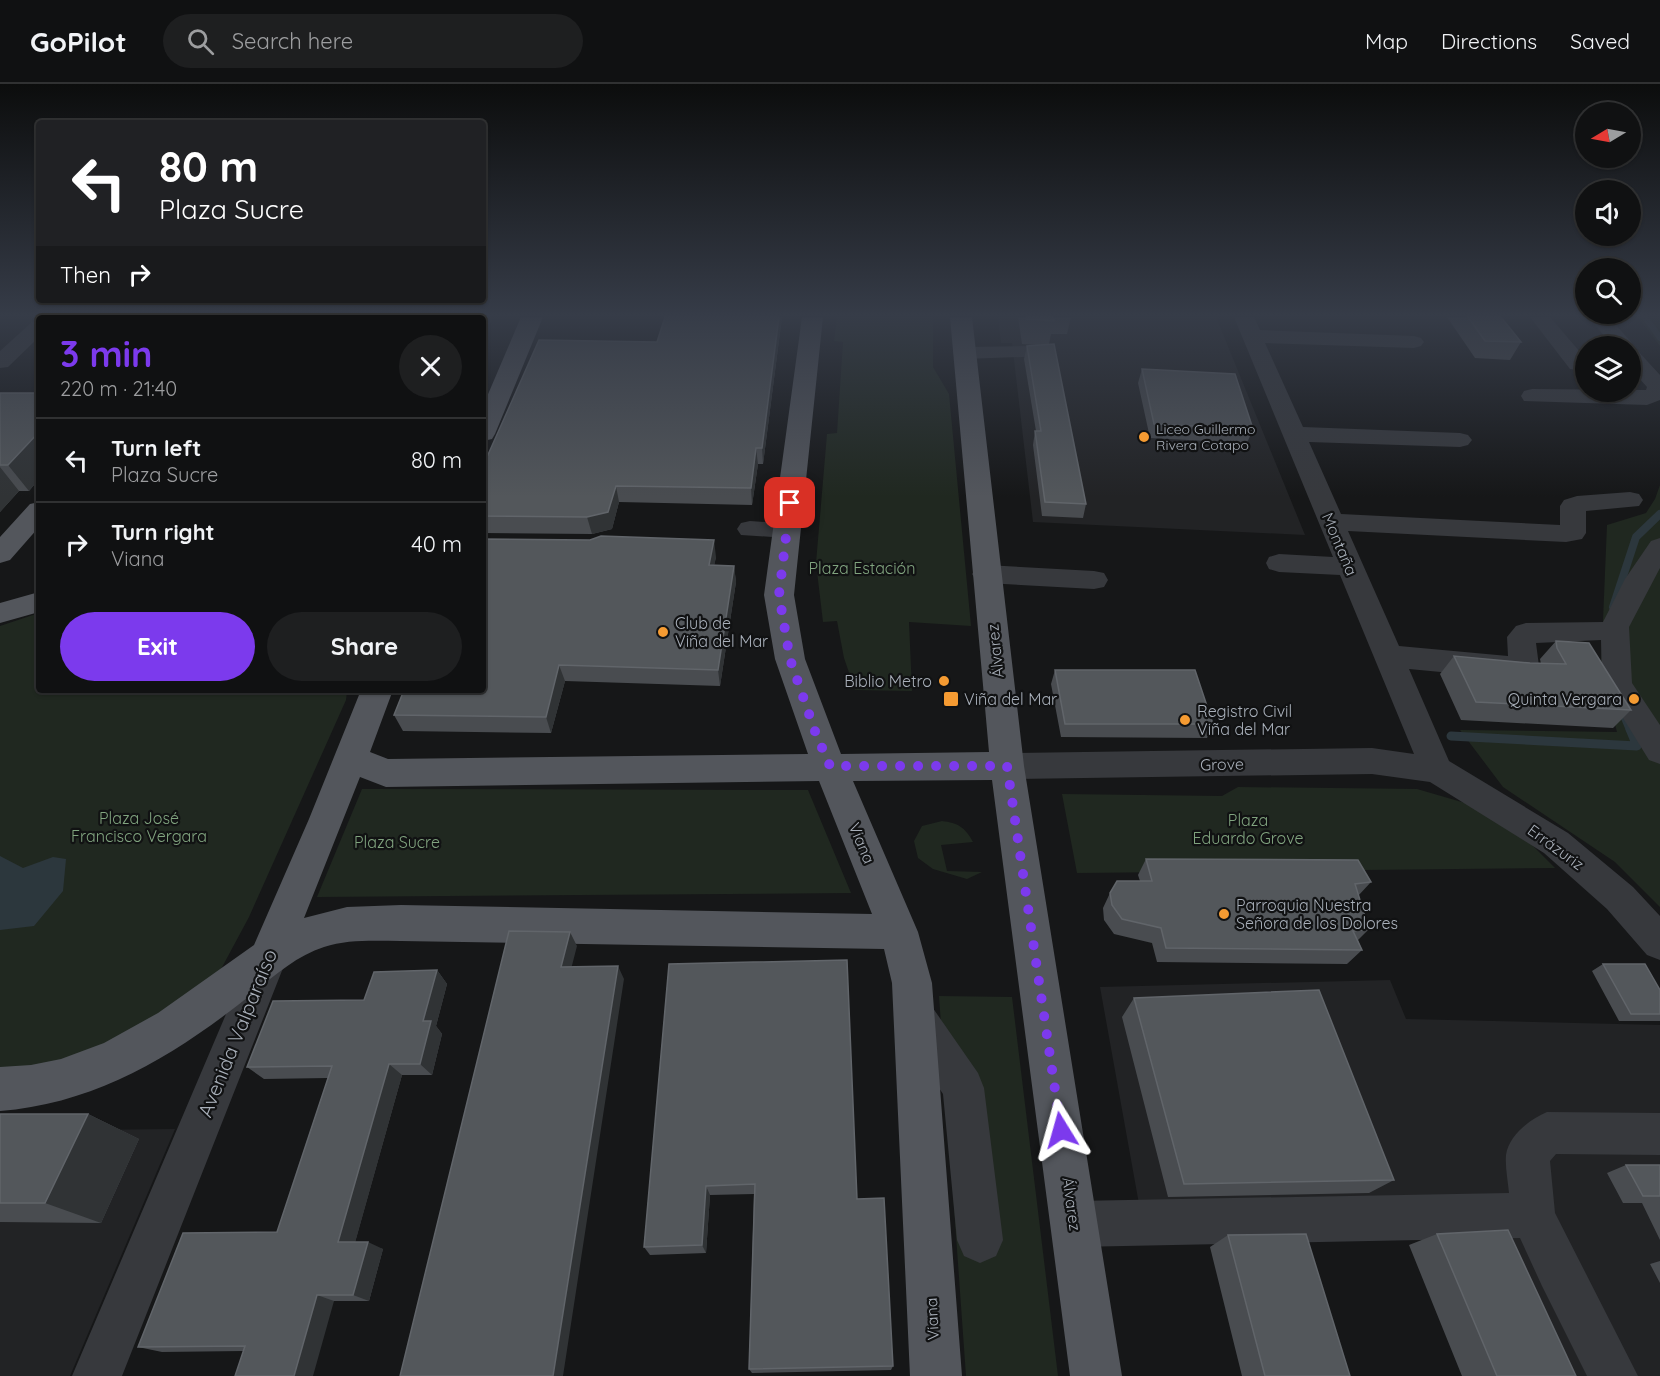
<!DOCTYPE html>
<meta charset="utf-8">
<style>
:root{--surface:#101112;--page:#1e1f20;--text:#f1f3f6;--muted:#9c9d9f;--line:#303132;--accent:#7c3aed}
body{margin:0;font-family:Quicksand,sans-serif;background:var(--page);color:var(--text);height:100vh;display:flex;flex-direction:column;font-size:22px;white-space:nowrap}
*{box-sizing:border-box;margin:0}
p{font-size:20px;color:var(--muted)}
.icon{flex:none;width:33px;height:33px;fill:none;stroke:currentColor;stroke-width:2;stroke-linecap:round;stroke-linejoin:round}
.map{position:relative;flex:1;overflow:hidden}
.drawer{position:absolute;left:36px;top:231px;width:450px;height:378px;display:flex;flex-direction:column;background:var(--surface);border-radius:6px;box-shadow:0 2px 4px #0004,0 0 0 2px var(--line)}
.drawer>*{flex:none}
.hud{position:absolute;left:36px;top:36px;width:450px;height:183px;border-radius:6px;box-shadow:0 2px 4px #0004,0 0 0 2px var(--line);background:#202124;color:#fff;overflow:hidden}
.needle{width:39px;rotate:260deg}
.tools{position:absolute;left:1575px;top:18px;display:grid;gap:12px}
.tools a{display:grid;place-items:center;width:66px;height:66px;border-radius:50%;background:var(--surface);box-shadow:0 2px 4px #0004,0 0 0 2px var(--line);font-size:30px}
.pin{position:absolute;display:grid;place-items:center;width:51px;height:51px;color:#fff;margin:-26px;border-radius:12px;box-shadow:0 3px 9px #0006}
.me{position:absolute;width:66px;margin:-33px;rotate:352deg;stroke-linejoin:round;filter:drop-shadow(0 0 4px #0008)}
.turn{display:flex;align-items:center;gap:21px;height:126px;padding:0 24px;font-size:27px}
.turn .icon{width:78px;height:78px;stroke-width:2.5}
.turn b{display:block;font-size:42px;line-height:51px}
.then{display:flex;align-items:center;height:57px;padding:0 24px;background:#0003;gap:12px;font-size:22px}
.round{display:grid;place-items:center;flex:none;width:63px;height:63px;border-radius:32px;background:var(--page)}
.headline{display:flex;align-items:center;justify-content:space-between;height:102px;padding:0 24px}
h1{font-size:36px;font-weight:800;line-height:45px;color:var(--accent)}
.action{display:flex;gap:12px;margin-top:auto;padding:12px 24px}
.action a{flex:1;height:69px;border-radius:36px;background:var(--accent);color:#fff;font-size:24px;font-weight:800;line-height:69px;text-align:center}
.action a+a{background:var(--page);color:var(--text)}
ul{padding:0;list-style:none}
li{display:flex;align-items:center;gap:18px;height:84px;padding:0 24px;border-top:2px solid var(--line)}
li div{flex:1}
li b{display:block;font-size:22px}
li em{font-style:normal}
header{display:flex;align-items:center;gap:36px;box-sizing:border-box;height:84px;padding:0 30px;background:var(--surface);border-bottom:2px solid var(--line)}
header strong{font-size:28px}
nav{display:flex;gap:33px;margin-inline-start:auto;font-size:21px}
.search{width:420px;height:54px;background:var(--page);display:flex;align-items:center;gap:15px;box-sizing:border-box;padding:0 21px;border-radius:33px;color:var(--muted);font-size:22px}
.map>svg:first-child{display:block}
.built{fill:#222325}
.green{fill:#202820}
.water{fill:#2c373d}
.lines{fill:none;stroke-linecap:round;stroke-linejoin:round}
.stream-far2{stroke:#2c373d;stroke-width:6}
.stream-far1{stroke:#2c373d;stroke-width:8}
.stream{stroke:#2c373d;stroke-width:9}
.minor{fill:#37393d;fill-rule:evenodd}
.major{fill:#53565c;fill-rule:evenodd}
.wall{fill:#494c50}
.shaded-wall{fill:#303335}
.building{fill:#53575b;stroke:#61656a;stroke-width:1.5}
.route{stroke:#7c3aed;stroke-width:10;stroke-dasharray:0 18}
.poi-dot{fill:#f59b32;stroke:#111213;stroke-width:2}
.labels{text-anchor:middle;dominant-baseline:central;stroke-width:4.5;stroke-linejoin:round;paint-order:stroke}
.far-poi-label{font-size:14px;fill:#a8afb9;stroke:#111213;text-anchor:start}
.street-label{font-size:16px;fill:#a8afb9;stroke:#111213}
.park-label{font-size:16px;fill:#81a47f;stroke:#111213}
.poi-label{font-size:16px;fill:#a8afb9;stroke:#111213;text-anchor:start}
.near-street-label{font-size:20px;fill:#a8afb9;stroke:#111213}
</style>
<header>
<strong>GoPilot</strong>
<div class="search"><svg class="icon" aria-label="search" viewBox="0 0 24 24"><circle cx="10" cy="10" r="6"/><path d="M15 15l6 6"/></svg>Search here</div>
<nav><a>Map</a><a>Directions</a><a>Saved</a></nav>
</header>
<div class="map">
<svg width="1660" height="1292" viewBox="0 0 1660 1292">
<rect width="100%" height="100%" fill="#161718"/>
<path class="built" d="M998,233H1216L1305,451L1033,438L1012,259H1001Z
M1390,896L1406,935L1660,941V1292H1557L1497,1154L1146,1159L1100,903Z
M175,1045L70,1292H0V1047Z"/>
<path class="green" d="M837,233H933V283L949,310L971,542L909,538L912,607L855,606L844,574L837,537L823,538L816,479L827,350L837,349L843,258L834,257Z
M1638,233H1660V262Z
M1660,401V823L1615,778L1503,703L1460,646L1617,648L1601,584L1607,441L1646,429L1655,415Z
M39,529V606H347L346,616L249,833L220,887L173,926L79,972L0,988V542Z
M1238,703L1417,705L1472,721L1528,757L1555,784L1077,789L1062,710L1222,712Z
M362,705L808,706L851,809L317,813Z
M942,737C958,739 965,743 973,758L941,761L947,787L982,788L967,795L933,785L918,774L914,757L922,742Z
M939,912L1012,913L1058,1292H966Z"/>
<path class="water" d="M0,772L23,784L53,773L66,775L63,807L34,842L0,846Z"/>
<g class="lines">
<path class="stream-far2" d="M1645,233L1660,254"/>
<path class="stream-far1" d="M1613,523L1636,453L1660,430
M1625,634L1630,646"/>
<path class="stream" d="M1451,652L1637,662L1630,645"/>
<path class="minor" d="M1234,233H1254L1260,246L1414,252L1421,254L1424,258L1421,262L1414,264L1265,259L1303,343L1460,349L1468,351L1472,356L1468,361L1460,363L1309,358L1341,430L1560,441V422L1564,416L1577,412L1630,408L1639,410L1643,416L1639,422L1586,427V449L1582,455L1566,458L1348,447L1399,562L1508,572L1507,553L1516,542L1526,539L1603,538L1625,495L1651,457L1660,454V484L1629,543L1632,599L1660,641V680L1649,676L1602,600L1601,556L1536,559L1539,582L1535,590L1515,595L1409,585L1449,677L1568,749L1633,803L1660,832V876L1647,871L1607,825L1544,769L1430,698L1372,690L1007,695L996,691L991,682L996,673L1007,669L1372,664L1414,670L1340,491L1279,488L1269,485L1266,479L1269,473L1279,470L1333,473Z
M1530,233H1550L1586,275V285L1578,286L1570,285Z
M1588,233H1609L1631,258L1634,262L1633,264L1637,266L1660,291V316L1647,321L1524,317L1521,312L1524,307L1532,305L1646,306L1647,303L1630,284V262H1613Z
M39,236V253L8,283L0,284V267L32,238Z
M1042,262L1049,264L1053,268L1049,272L964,275L957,273L953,269L957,265L964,263Z
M750,437L796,440L800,446L796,452L787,454L741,451L737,445L741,439Z
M986,481L1094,487L1104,489L1108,496L1104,503L1094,505L986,499L976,496L972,490L976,484Z
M268,856L281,862L287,874L122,1292H72L255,862Z
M914,912L928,917L978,989L984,1004L1003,1156L996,1172L980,1179L964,1172L957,1156L943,1010L900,945L894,931L900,917Z
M1547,1028L1660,1029V1071L1556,1070L1550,1077L1555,1129L1638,1292H1587L1542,1202L1520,1154L1075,1163L1059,1156L1052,1140L1059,1124L1075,1117L1509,1109C1508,1097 1505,1083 1506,1071C1509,1051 1530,1035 1547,1028Z"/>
<path class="major" d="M521,233H543L495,350L492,355L483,357V322Z
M802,233H823L794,511L805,575L841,670L989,668L950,233H972L1024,682L1122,1292H1070L992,696L853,697L918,848L932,899L962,1292H910L892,899L884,865L401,857C376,857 348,855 324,863C292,873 264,901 238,921C167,976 91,1020 0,1027V983L31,981L61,975L104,959L158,929L254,861L309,735L361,606H393L370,668L388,675L808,670L775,575L764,511ZM360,693L386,703L819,697L872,830L401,821L347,823L304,834Z
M39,418V443L10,476L0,479V453L30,420Z
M39,508V528L0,539V519Z"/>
</g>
<path class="wall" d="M240,233H444L443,234H241Z
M782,233L763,380H758L752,421L619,418L612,445L592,450L483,449V382L657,258Z
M1018,233H1071L1067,250H1051L1049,260L1086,420L1083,434L1042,432L1033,361L1035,347H1036L1024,275L1027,262L1037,261L1022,260Z
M1447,233H1501L1521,258L1510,276L1475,274Z
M1142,285L1253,345L1247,359L1150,354L1138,299Z
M0,309H39V395L29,407H19L0,428Z
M716,473L714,481L734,482L736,498L720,602L565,597L551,649L403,647L394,631Z
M1556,557L1631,626L1613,644L1461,636L1440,590L1454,572L1541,580L1540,575Z
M1055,586L1213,640L1207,654L1061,653L1051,600Z
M1146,775L1371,798L1358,812L1369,845L1358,856L1362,866L1347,880L1157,878L1152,859L1114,850L1104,836L1103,824L1110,809L1140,797L1138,791Z
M669,880L857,1115L893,1282L891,1286L752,1289L749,1285L754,1110L710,1111L706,1169L650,1171L644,1163Z
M1603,880L1660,906V937H1619L1592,887Z
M437,886L447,900L436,942L442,950L432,991H402L355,1158L383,1165L369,1217H334L243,1267L162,1268L138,1263L277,1148L328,994L264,995L247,983L364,916Z
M1134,914L1394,1096L1369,1109L1168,1113L1122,933Z
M0,1030H88L139,1055L101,1139L0,1138Z
M1626,1081H1660V1156L1642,1119H1623L1607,1089Z
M1437,1150L1576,1292H1462L1409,1161Z
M1228,1151L1350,1292H1242L1210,1163Z
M1660,1177V1199L1650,1180Z"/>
<path class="shaded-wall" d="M435,233H444L443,234H436Z
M779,233H782L763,380L762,364Z
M39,348V395L29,407L8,381Z
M756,364L758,380L752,421L751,404Z
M0,383L19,407L0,428Z
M616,402L619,418L612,445L592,450L587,433Z
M714,456L716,473L711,498L709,481Z
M734,482L736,498L720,602L718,586Z
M559,581L565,597L551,649L546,633Z
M570,848L577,862L568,897L561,883Z
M618,882L624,895L563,1292H553Z
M437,886L447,900L436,942L442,950L432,991L420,980L423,937Z
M389,980L402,991L353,1166L338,1158Z
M88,1030L139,1055L101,1139L45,1119Z
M706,1102L710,1111L706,1169L702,1161Z
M368,1158L383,1165L369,1217L353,1211Z
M317,1211L334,1217L313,1292H294Z"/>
<path class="building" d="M665,233H779L762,364H756L751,404L616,402L608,428L587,433L483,432V382L539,256L657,258Z
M1026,233H1053L1054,237L1026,235Z
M1468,233H1501L1521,258L1485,257Z
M1054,260L1086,420L1045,418L1035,347H1041L1027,262Z
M1142,285L1235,290L1253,345L1154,340Z
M0,309H39V348L8,381H0Z
M601,452L714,456L709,481L734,482L718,586L559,581L546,633L394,631L404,606H483V455L590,456Z
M1556,557L1589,559L1631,626L1476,618L1454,572L1530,579L1566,580L1557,564Z
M1055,586H1195L1213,640H1065Z
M1146,775L1358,776L1371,798L1355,800L1369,845L1353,847L1362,866L1166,864L1161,844L1122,835L1112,821L1110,809L1117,797H1152Z
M509,847L570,848L561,883L618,882L553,1292H400Z
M847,876L857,1115L884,1114L893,1282L749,1285L755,1100L706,1102L702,1161L644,1163L669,880Z
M1603,880H1645L1660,906V930H1631Z
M437,886L423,937H431L420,980H389L338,1158H368L353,1211H317L294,1292H235L245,1262L138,1263L183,1149L277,1148L332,982L247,983L273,917L364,916L374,888Z
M1319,906L1394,1096L1184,1100L1134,914Z
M0,1030H88L45,1119H0Z
M1626,1081H1660V1112H1643Z
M1508,1146L1576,1292H1497L1437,1150Z
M1306,1150L1350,1292H1265L1228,1151Z"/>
<linearGradient id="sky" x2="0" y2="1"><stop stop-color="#0c0d0d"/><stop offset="0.56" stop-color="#363c48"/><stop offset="1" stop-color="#363c48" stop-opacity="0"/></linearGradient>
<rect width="1660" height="413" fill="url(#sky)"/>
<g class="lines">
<path class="route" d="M790,419L779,511L790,575L816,650L830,682H1007L1061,1046"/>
</g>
<g class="poi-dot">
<circle cx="1144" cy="353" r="6"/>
<circle cx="663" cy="548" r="6"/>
<circle cx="944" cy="597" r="6"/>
<rect x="943" y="607" width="16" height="16" rx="3"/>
<circle cx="1634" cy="615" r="6"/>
<circle cx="1185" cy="636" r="6"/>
<circle cx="1224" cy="830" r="6"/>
</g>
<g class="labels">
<g class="far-poi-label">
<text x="1156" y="345">Liceo Guillermo<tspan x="1156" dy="16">Rivera Cotapo</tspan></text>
</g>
<g class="street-label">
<text transform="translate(1340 460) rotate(67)">Montaña</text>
<text transform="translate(995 567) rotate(-96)">Álvarez</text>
<text transform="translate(1222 680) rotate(-1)">Grove</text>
<text transform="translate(862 759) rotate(67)">Viana</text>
<text transform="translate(1556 763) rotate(36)">Errázuriz</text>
<text transform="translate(1072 1120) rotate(82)">Álvarez</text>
<text transform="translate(932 1235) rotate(-93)">Viana</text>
</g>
<g class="park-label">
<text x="862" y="484">Plaza Estación</text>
<text x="139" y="734">Plaza José<tspan x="139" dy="18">Francisco Vergara</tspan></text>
<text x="1248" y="736">Plaza<tspan x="1248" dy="18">Eduardo Grove</tspan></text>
<text x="397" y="758">Plaza Sucre</text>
</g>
<g class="poi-label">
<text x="675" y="539">Club de<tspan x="675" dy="18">Viña del Mar</tspan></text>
<text x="932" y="597" text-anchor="end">Biblio Metro</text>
<text x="964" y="615">Viña del Mar</text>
<text x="1622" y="615" text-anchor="end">Quinta Vergara</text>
<text x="1197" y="627">Registro Civil<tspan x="1197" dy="18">Viña del Mar</tspan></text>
<text x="1236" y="821">Parroquia Nuestra<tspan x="1236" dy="18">Señora de los Dolores</tspan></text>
</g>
<g class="near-street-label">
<text transform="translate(237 949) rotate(-68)">Avenida Valparaíso</text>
</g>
</g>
</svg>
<div class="tools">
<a><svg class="needle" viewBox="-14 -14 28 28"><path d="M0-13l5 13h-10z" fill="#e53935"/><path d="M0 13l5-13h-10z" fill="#9c9d9f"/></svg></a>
<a><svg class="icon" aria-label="sound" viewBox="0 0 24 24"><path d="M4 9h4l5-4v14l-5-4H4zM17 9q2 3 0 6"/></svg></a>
<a><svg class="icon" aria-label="search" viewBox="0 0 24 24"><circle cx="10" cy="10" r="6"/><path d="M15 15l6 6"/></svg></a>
<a><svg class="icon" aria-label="layers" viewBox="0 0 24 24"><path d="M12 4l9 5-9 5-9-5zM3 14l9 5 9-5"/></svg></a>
</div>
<div class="pin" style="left:790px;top:419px;background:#d93025"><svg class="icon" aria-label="arrive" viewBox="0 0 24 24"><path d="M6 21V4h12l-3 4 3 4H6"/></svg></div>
<svg class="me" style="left:1061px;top:1046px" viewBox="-20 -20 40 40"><path d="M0-17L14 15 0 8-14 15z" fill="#7c3aed" stroke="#fff" stroke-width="4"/></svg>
<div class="hud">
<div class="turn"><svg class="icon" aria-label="left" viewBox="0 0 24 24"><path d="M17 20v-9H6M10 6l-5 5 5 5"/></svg><div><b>80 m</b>Plaza Sucre</div></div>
<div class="then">Then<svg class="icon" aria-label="right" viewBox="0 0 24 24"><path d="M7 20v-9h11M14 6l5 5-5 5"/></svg></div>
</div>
<section class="drawer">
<div class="headline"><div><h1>3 min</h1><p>220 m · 21:40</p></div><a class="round"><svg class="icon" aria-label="close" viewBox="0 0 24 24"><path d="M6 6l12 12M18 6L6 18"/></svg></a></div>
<ul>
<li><svg class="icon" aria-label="left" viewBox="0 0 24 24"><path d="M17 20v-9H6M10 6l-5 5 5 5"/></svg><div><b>Turn left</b><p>Plaza Sucre</p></div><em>80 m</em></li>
<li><svg class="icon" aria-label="right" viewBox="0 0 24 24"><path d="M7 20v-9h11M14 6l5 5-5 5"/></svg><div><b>Turn right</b><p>Viana</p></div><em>40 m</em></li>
</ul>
<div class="action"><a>Exit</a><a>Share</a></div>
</section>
</div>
